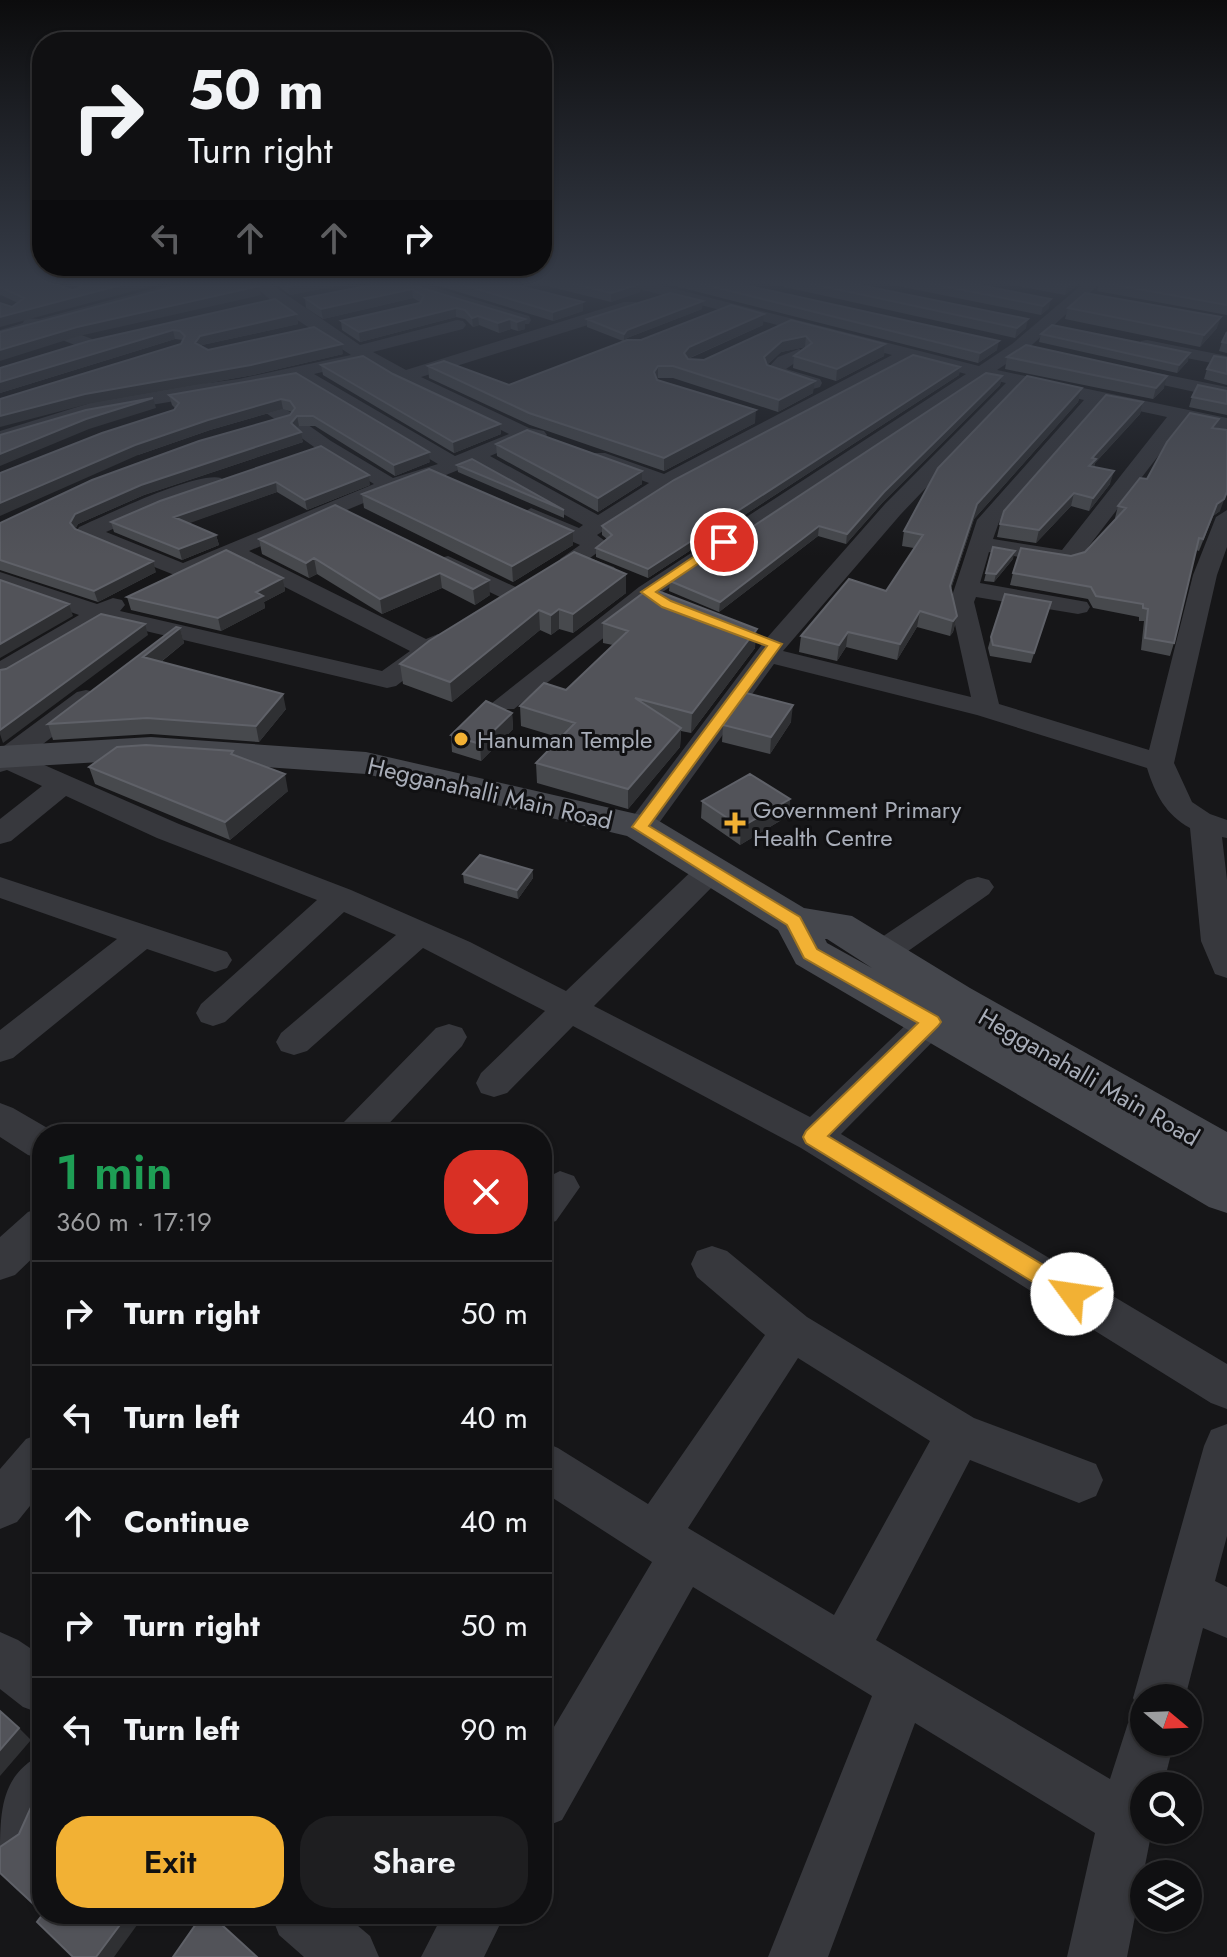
<!DOCTYPE html>
<meta charset="utf-8">
<style>
:root{--surface:#101012;--page:#1e1e20;--text:#f1f3f6;--muted:#9c9d9f;--line:#303032;--accent:#f2b134}
body{margin:0;font-family:Jost,sans-serif;background:var(--page);color:var(--text);height:100vh;display:flex;flex-direction:column;font-size:30px;white-space:nowrap}
*{box-sizing:border-box;margin:0}
p{font-size:26px;color:var(--muted)}
.icon{flex:none;width:44px;height:44px;fill:none;stroke:currentColor;stroke-width:2;stroke-linecap:round;stroke-linejoin:round}
.map{position:relative;flex:1;overflow:hidden}
.details{position:absolute;left:32px;top:1124px;width:520px;height:800px;display:flex;flex-direction:column;background:var(--surface);border-radius:32px;box-shadow:0 2px 6px #0004,0 0 0 2px var(--line)}
.details>*{flex:none}
.hud{position:absolute;left:32px;top:32px;width:520px;height:244px;border-radius:32px;box-shadow:0 2px 6px #0004,0 0 0 2px var(--line);background:#101012;color:var(--text);overflow:hidden}
.needle{width:52px;rotate:109deg}
.buttons{position:absolute;left:1130px;top:1684px;display:grid;gap:16px}
.buttons a{display:grid;place-items:center;width:72px;height:72px;border-radius:50%;background:var(--surface);box-shadow:0 2px 6px #0004,0 0 0 2px var(--line);font-size:40px}
.pin{position:absolute;display:grid;place-items:center;width:68px;height:68px;color:#fff;margin:-34px;border:4px solid #fff;border-radius:50%;box-shadow:0 2px 8px #0007}
.me{position:absolute;width:88px;margin:-44px;rotate:301deg;stroke-linejoin:round;filter:drop-shadow(0 0 6px #0008)}
.turn{display:flex;align-items:center;gap:28px;height:168px;padding:0 24px;font-size:36px}
.turn .icon{width:104px;height:104px;stroke-width:2.5}
.turn b{display:block;font-size:56px;line-height:68px}
.lanes{display:flex;align-items:center;height:76px;padding:0 24px;background:#0003;justify-content:center;gap:40px;direction:ltr}
.lanes .off{opacity:.35}
.round{display:grid;place-items:center;flex:none;width:84px;height:84px;border-radius:32px;background:var(--page)}
.headline{display:flex;align-items:center;justify-content:space-between;height:136px;padding:0 24px}
h1{font-size:48px;font-weight:600;line-height:60px;color:#1e9e55}
.primary-button{display:flex;gap:16px;margin-top:auto;padding:16px 24px}
.primary-button a{flex:1;height:92px;border-radius:32px;background:var(--accent);color:#111;font-size:32px;font-weight:600;line-height:92px;text-align:center}
.primary-button a+a{background:var(--page);color:var(--text)}
ul{padding:0;list-style:none}
li{display:flex;align-items:center;gap:24px;height:104px;padding:0 24px;border-top:2px solid var(--line)}
li div{flex:1}
li b{display:block;font-size:30px}
li em{font-style:normal}
.map>svg:first-child{display:block}
.lines{fill:none;stroke-linecap:round;stroke-linejoin:round}
.minor{fill:#37383d;fill-rule:evenodd}
.secondary{fill:#45474d;fill-rule:evenodd}
.wall{fill:#47494d}
.shaded-wall{fill:#2f3033}
.building{fill:#525359;stroke:#5f6168;stroke-width:2}
.route{fill:#f2b134;stroke:#9d7322;stroke-width:2}
.poi-dot{fill:#f2b134;stroke:#111113;stroke-width:3}
.labels{text-anchor:middle;dominant-baseline:central;stroke-width:6;stroke-linejoin:round;paint-order:stroke}
.poi-label{font-size:24px;fill:#a8adb8;stroke:#111113;text-anchor:start}
.street-label{font-size:24px;fill:#a8adb8;stroke:#111113}
</style>
<div class="map">
<svg width="1227" height="1957" viewBox="0 0 1227 1957">
<rect width="100%" height="100%" fill="#161618"/>
<g class="lines">
<path class="minor" d="M178,282H204L202,285L55,325L92,339L95,343L92,347H80L37,330L0,340V330L23,323L25,318L39,319Z
M250,282H268L360,345L457,320L463,321L466,325L463,329L373,352L406,370L624,302H636L638,306L636,310L421,377L529,428L544,431L547,435L544,439L528,440L490,456L598,515L649,483L591,461L588,457L591,453H605L664,474L892,355L624,285L622,282H648L979,366L1012,344L1085,282H1102L1024,352L997,370L1227,418V430L1185,421L1076,563L1068,565L989,552L980,583L1087,602L1090,607L1087,612L1078,614L976,597L974,602L999,704L1149,750L1193,575L1216,517L1227,510V547L1217,575L1174,763L1192,802L1210,814L1227,820V838L1222,837L1227,880V978L1215,974L1201,941L1190,828C1166,815 1155,794 1147,768L977,715L774,664L651,834L640,836L629,834L625,827L766,639L885,504L1006,383L984,378L655,597L514,709H496L492,703L639,587L966,374L911,359L672,486L597,535L609,544L590,558L614,567L618,572L614,577H598L564,564L560,559L580,545L523,520L520,515L531,508L579,528L583,525L473,464L441,477L397,489L249,551L426,639L438,634L447,637L451,642L447,647L396,686L387,688L103,621L9,678L0,680V661L79,615L0,587V572L97,604L113,598L122,600L125,605L120,611L382,671L410,651L230,559L182,578L79,537L76,532L79,527C106,515 197,471 221,478L225,482L221,486L161,508L106,532L183,563L374,484L317,449L235,391L91,415L0,443V431L87,404L169,388L239,379L351,355L282,310ZM365,362L509,434L455,456L314,374ZM297,377L303,384L438,464L393,478L331,441L254,387ZM1023,386L1084,400L977,520L950,602L971,697L783,651L901,514ZM1102,403L1167,417L1062,550L993,539L999,522Z
M393,282H417L529,316L531,320L529,324H517L395,285Z
M1147,340L1227,356V366L1141,349L1138,345L1141,341Z
M799,349L808,354L786,369L820,379L822,383L820,387L813,389L768,375L765,371L778,357Z
M1123,366L1227,387V399L1117,375L1114,371Z
M448,556L520,589L524,594L520,599H504L440,568L436,563L440,558Z
M86,690L95,692L99,698L95,704L26,757L179,824L351,890L470,942L566,991L700,863L711,860L722,863L727,870L722,877L594,1006L810,1117L939,993L951,990L963,993L968,1002L963,1011L841,1134L1227,1364V1409L1211,1403L801,1148L573,1026L507,1093L494,1097L481,1093L476,1083L481,1073L545,1011L423,948L307,1051L294,1055L281,1051L276,1042L281,1033L396,935L344,912L225,1022L213,1026L201,1022L196,1013L201,1004L317,900L157,838L66,796L11,841L0,844V819L42,786L7,770L0,772V749L77,692Z
M0,877L227,952L232,960L227,968L215,972L147,949L13,1058L0,1062V1030L117,939L0,898Z
M978,877L989,880L994,887L989,894L894,961L882,965L870,961L865,953L870,945L967,880Z
M449,1024L462,1028L467,1037L462,1046L379,1134H337L343,1123L436,1028Z
M0,1103L13,1108L56,1133L42,1134V1159L28,1155L0,1137Z
M560,1171L574,1176L580,1187L556,1221L542,1226V1180Z
M42,1207V1249L15,1275L0,1280V1237L28,1212Z
M712,1246L727,1251L807,1317L974,1418L1096,1464L1103,1480L1096,1496L1079,1503L970,1460L876,1640L1110,1779L1128,1723L1142,1717L1133,1698L1204,1446L1211,1430L1227,1424V1536L1215,1581L1227,1587V1638L1203,1628L1185,1698H1144V1742H1174L1163,1786H1144V1830H1152L1127,1957H1067L1095,1833L915,1723L828,1957H768L872,1696L693,1587L562,1820L542,1828V1747L652,1562L542,1491V1441L558,1448L648,1504L765,1335L697,1277L691,1264L697,1251ZM798,1358L930,1441L834,1615L688,1528Z
M42,1433V1491L17,1522L0,1529V1469L26,1439Z
M0,1632L18,1640L42,1656V1714L23,1707L0,1689Z
M42,1754C42,1803 54,1839 0,1861C0,1811 0,1776 42,1754Z
M271,1914H344L370,1936L379,1957H304L279,1935Z
M443,1914H505L484,1957H421Z"/>
<path class="secondary" d="M151,737L366,752L654,818L804,908L852,916L970,988L1227,1132V1213L1209,1207L796,964L778,930L627,836L366,774L151,759L0,768V746ZM825,939H827L872,968L827,943Z"/>
</g>
<path class="wall" d="M0,282L72,290L80,287L69,282H167L12,307L18,303L1,295L0,296Z
M273,282H356L290,295Z
M386,282L525,319V329L518,331L511,329L499,333L479,325L473,327L465,319L456,317L360,342L342,330L341,321L420,302L413,298L323,319L306,308L305,298Z
M426,282H504L583,302V311L553,321Z
M531,282H634L640,284V292L611,302Z
M659,282H731L997,350L978,363Z
M762,282H845L1026,328L1015,338Z
M878,282H963L1049,308L1041,315Z
M997,282H1081L1065,295Z
M1100,282L1227,283V315L1097,291Z
M1068,308L1217,328L1200,347L1065,319Z
M702,309L627,338L624,341L641,340L763,325L688,359L704,360L791,320L885,344L884,356L836,381L793,368L794,356L805,347L781,352L767,365L813,393L778,412L673,378H658L657,379L755,423L664,471L530,425L429,378L428,366L509,385L623,341L587,327V319Z
M296,314L298,324L202,345L201,347L208,350L343,354L253,375L88,404L181,344L183,340L175,339L0,393V368L89,341Z
M1227,332V353L1219,351L1222,342Z
M1041,334L1188,361L1177,373L1039,342Z
M1007,357L1164,388L1153,399L1005,369Z
M1227,358V385L1204,379L1207,369Z
M321,365L393,374L500,424L501,434L454,453L323,375Z
M960,367L959,375L648,578L596,557V548L607,539L602,535V526Z
M296,373L430,462L395,476L315,426H299L297,428L303,442L144,495L78,524L75,529L156,572L98,602L0,570V523L290,415L292,412L283,409L210,430L138,455L175,408L172,405L169,395Z
M1002,376L1000,385L883,502L846,544L818,536L719,612L669,591L670,581Z
M1082,388L1078,402L974,519L951,589L957,616L953,632L950,636L917,627L897,660L846,647L837,661L799,652L801,636L886,591L914,548L902,546L904,531Z
M1227,391V415L1189,407L1192,397Z
M1143,402L1140,414L1095,463L1094,467L1110,484L1089,511L1071,506L1036,543L997,537L1000,524Z
M1216,428L1220,511L1213,516L1199,551L1196,550L1174,643L1170,656L1141,650L1144,621H1139V617L1093,608L1088,599L1010,585L1013,573L1085,552L1116,518H1115L1118,506L1147,479Z
M496,444L642,471V484L598,512L497,456Z
M321,446L370,485L307,510L277,492L188,523L216,535L219,545L182,560L114,532L111,522Z
M457,465L564,510V518L458,472Z
M362,494L573,545L513,582L364,508Z
M335,505L490,595L475,605L442,588L382,614L317,574L309,578L262,554L259,539Z
M1013,559L994,582L984,581L986,573Z
M626,574V593L573,633L559,629L551,635L540,630L452,702L403,684L400,664Z
M283,578L285,591L264,602L265,608L221,631L131,610L127,597Z
M1051,602L1031,663L990,656L988,648L991,637Z
M603,623L755,648L691,733L681,731L680,747L628,809L537,783L536,763L561,738L521,726L520,706L566,690L613,645L603,643Z
M180,628L184,643L161,662L286,709L259,742L151,734L53,740L48,724Z
M512,713L513,729L481,761L452,752L451,735Z
M791,722L770,754L722,742L723,725Z
M233,751L234,755L288,791L230,840L95,784L89,767Z
M790,799L788,816L740,845L701,818L702,801Z
M532,870L533,878L518,899L464,883L463,874Z"/>
<path class="shaded-wall" d="M132,282H167L0,327V317Z
M310,282H356L290,295L288,286Z
M1072,282H1081L1065,295L1067,286Z
M640,284V292L611,302V293Z
M259,286L261,295L79,336L0,361V350L77,327Z
M412,289L413,298L323,319L321,309Z
M1051,299L1049,308L1041,315L1043,306Z
M703,301L702,309L627,338L624,341V334L627,330Z
M583,302V311L553,321V312Z
M456,308V317L360,342L359,332Z
M296,314L298,324L202,345L197,353L195,343L200,336Z
M764,314L763,325L689,358L684,365V353L689,347Z
M478,316L479,325L473,327L472,318Z
M1221,317L1217,328L1200,347L1204,335Z
M510,319L511,329L499,333L498,323Z
M525,319V329L518,331L517,322Z
M1028,319L1026,328L1015,338L1017,328Z
M173,330L175,339L0,393V382Z
M806,336L805,347L781,352L763,369L764,357L782,341Z
M999,341L997,350L978,363L980,353Z
M342,344L343,354L253,375L88,404L0,427V416L85,394Z
M885,344L884,356L836,381L837,369Z
M1190,353L1188,361L1177,373L1179,365Z
M658,366V378L653,384L654,372Z
M960,367L959,375L648,578V569Z
M1002,376L1000,385L883,502L846,544L847,534L884,492Z
M1167,376L1164,388L1153,399L1156,388Z
M815,381L813,393L778,412L779,400Z
M1082,388L1078,402L974,519L947,601L950,586L977,504Z
M153,398L156,408L89,429L0,466V454L86,419Z
M281,399L283,409L210,430L138,455L0,516V503L135,445L208,420Z
M1143,402L1140,414L1095,463L1093,471L1089,466L1092,458Z
M756,410L755,423L664,471V458Z
M297,416L299,426L293,433L291,423Z
M500,424L501,434L454,453L453,442Z
M301,432L303,442L144,495L78,524L73,534L70,523L75,514L141,485Z
M429,452L430,462L395,476L394,465Z
M642,471V484L598,512V498Z
M1114,471L1110,484L1089,511L1093,498Z
M369,475L370,485L307,510L305,500Z
M276,482L277,492L176,528L174,517Z
M1227,492L1220,511L1213,516L1199,551L1217,504Z
M1074,493L1071,506L1036,543L1039,530Z
M819,526L818,536L719,612L720,602Z
M573,531V545L513,582L512,566Z
M216,535L219,545L182,560L179,549Z
M1015,551L1013,559L994,582L996,574Z
M314,558L317,574L309,578L306,563Z
M153,561L156,572L98,602L94,591Z
M440,573L442,588L382,614L380,599Z
M626,574V593L573,633V614Z
M283,578L285,591L264,602L265,608L221,631L218,618L256,592Z
M489,580L490,595L475,605L473,589Z
M69,604L73,616L0,658V644Z
M559,609V629L551,635V615Z
M539,610L540,630L452,702L450,682Z
M920,611L917,627L897,660L900,644Z
M957,616L953,632L950,636L953,621Z
M145,624L148,635L3,743L0,734V730Z
M180,628L184,643L148,672L143,657Z
M757,629L755,648L691,733L692,713Z
M848,632L846,647L837,661L839,645Z
M283,694L286,709L259,742L256,726Z
M793,705L791,722L770,754L771,737Z
M512,713L513,729L481,761L480,744Z
M681,728L680,747L628,809V789Z
M285,774L288,791L230,840L225,822Z
M790,799L788,816L740,845L741,827Z
M532,870L533,878L518,899L517,890Z
M19,1728L31,1740L0,1776V1750Z
M128,1914H145L114,1957H96Z"/>
<path class="building" d="M0,282H48L72,290L80,288L83,282H132L0,317V303L12,307L24,298L0,287Z
M191,282H254L259,286L77,327L0,350V332Z
M283,282H310L288,286Z
M386,282H402L525,319L517,322L510,319L498,323L478,316L472,318L465,310L456,308L359,332L341,321L420,303L424,296L412,289L321,309L305,298Z
M454,282H504L583,302L553,312Z
M566,282H634L640,284L611,293Z
M694,282H731L999,341L980,353Z
M803,282H845L1028,319L1017,328Z
M923,282H963L1051,299L1043,306Z
M1045,282H1072L1067,286Z
M1099,282H1222L1227,283V305Z
M670,293L703,301L627,330L624,334L587,319Z
M1085,293L1221,317L1204,335L1068,308Z
M275,299L296,314L200,336L195,343L208,350L314,327L342,344L251,365L85,394L0,416V399L181,344L185,336L180,331L173,330L0,382V368L89,341Z
M731,305L764,314L689,347L684,353L688,359L704,360L791,320L885,344L837,369L794,356L812,343L806,336L782,341L764,357L767,365L815,381L779,400L673,366H658L654,372L657,380L756,410L664,458L529,413L428,366L444,361L509,385L627,340H641Z
M1052,325L1190,353L1179,365L1041,334Z
M1227,332V343L1222,342Z
M1026,345L1167,376L1156,388L1007,357Z
M913,355L960,367L648,569L596,548L612,535L602,526L674,480Z
M363,356L393,374L500,424L453,442L321,365Z
M1214,356L1227,358V374L1207,369Z
M296,373L429,452L394,465L313,416H297L291,423L301,432L141,485L75,514L70,523L75,529L153,561L94,591L0,560V523L92,480L199,441L290,415L295,408L290,401L281,399L208,420L135,445L0,503V473L102,433L174,410L179,403L169,395Z
M986,373L1002,376L884,492L847,534L819,526L720,602L670,581Z
M1027,376L1082,388L977,504L950,586L957,616L953,621L920,611L900,644L848,632L839,645L801,636L849,579L886,591L923,535L904,531L938,468Z
M1198,385L1227,391V404L1192,397Z
M1106,395L1143,402L1092,458L1096,459L1089,466L1114,471L1093,498L1074,493L1039,530L1000,524L1004,511Z
M153,398L86,419L0,454V435L86,410Z
M1190,413L1219,419L1212,428L1227,430V492L1224,499L1217,504L1203,539L1199,538L1174,643L1145,638L1148,609L1143,608V604L1096,596L1091,587L1013,573L1021,548L1071,556L1085,552L1126,508L1118,506L1140,478L1147,479L1167,442Z
M527,430L642,471L598,498L496,444Z
M321,446L369,475L305,500L276,482L174,517L216,535L179,549L111,522L160,501Z
M472,459L564,510L457,465Z
M429,469L573,531L512,566L362,494Z
M335,505L489,580L473,589L440,573L380,599L314,558L306,563L259,539Z
M993,547L1015,551L996,574L986,573Z
M226,550L283,578L256,592L263,596L218,618L127,597Z
M574,552L626,574L573,614L559,609L551,615L539,610L450,682L400,664L429,641Z
M0,580L69,604L0,644Z
M650,588L757,629L692,713L635,698L681,728L628,789L536,763L575,723L520,706L544,683L566,690L628,631L603,623Z
M1005,594L1051,602L1034,653L993,645L991,637Z
M101,614L145,624L0,730V670L6,669Z
M176,627L180,628L143,657L283,694L256,726L147,718L48,724Z
M746,693L793,705L771,737L723,725Z
M486,701L512,713L480,744L451,735Z
M146,745L233,751L231,754L285,774L225,822L89,767L117,747Z
M750,774L790,799L741,827L702,801Z
M480,855L532,870L517,890L463,874Z
M0,1711L19,1728L0,1750Z
M42,1793V1912L0,1873V1847L19,1834L32,1805Z
M43,1914H128L96,1957H73L37,1922Z
M203,1914H210L257,1957H173Z"/>
<linearGradient id="sky" x2="0" y2="1"><stop stop-color="#0c0c0d"/><stop offset="0.51" stop-color="#363c48"/><stop offset="1" stop-color="#363c48" stop-opacity="0"/></linearGradient>
<rect width="1227" height="556" fill="url(#sky)"/>
<path class="route" d="M720,539L730,542L656,592L671,601L782,644L649,826L800,917L817,949L938,1017L941,1022L938,1026L828,1136L1080,1287L1083,1294L1080,1301L1072,1304L1064,1301L806,1143L803,1137L806,1131L918,1023L804,958L787,925L632,827L767,646L662,607L641,592Z"/>
<g class="poi-dot">
<circle cx="461" cy="739" r="8"/>
<path d="M731 811h8v8h8v8h-8v8h-8v-8h-8v-8h8z"/>
</g>
<g class="labels">
<g class="poi-label">
<text x="477" y="739">Hanuman Temple</text>
<text x="753" y="809">Government Primary<tspan x="753" dy="28">Health Centre</tspan></text>
</g>
<g class="street-label">
<text transform="translate(490 793) rotate(13)">Hegganahalli Main Road</text>
<text transform="translate(1089 1077) rotate(30)">Hegganahalli Main Road</text>
</g>
</g>
</svg>
<div class="buttons">
<a><svg class="needle" viewBox="-14 -14 28 28"><path d="M0-13l5 13h-10z" fill="#e53935"/><path d="M0 13l5-13h-10z" fill="#9c9d9f"/></svg></a>
<a><svg class="icon" aria-label="search" viewBox="0 0 24 24"><circle cx="10" cy="10" r="6"/><path d="M15 15l6 6"/></svg></a>
<a><svg class="icon" aria-label="layers" viewBox="0 0 24 24"><path d="M12 4l9 5-9 5-9-5zM3 14l9 5 9-5"/></svg></a>
</div>
<div class="pin" style="left:724px;top:542px;background:#d93025"><svg class="icon" aria-label="arrive" viewBox="0 0 24 24"><path d="M6 21V4h12l-3 4 3 4H6"/></svg></div>
<svg class="me" style="left:1072px;top:1294px" viewBox="-20 -20 40 40"><circle r="19" fill="#fff"/><path d="M0-13L10 11 0 6-10 11z" fill="#f2b134"/></svg>
<div class="hud">
<div class="turn"><svg class="icon" aria-label="right" viewBox="0 0 24 24"><path d="M7 20v-9h11M14 6l5 5-5 5"/></svg><div><b>50 m</b>Turn right</div></div>
<div class="lanes"><svg class="icon off" aria-label="left" viewBox="0 0 24 24"><path d="M17 20v-9H6M10 6l-5 5 5 5"/></svg><svg class="icon off" aria-label="ahead" viewBox="0 0 24 24"><path d="M12 20V5M6 11l6-6 6 6"/></svg><svg class="icon off" aria-label="ahead" viewBox="0 0 24 24"><path d="M12 20V5M6 11l6-6 6 6"/></svg><svg class="icon" aria-label="right" viewBox="0 0 24 24"><path d="M7 20v-9h11M14 6l5 5-5 5"/></svg></div>
</div>
<section class="details">
<div class="headline"><div><h1>1 min</h1><p>360 m · 17:19</p></div><a class="round" style="background:#d93025;color:#fff"><svg class="icon" aria-label="close" viewBox="0 0 24 24"><path d="M6 6l12 12M18 6L6 18"/></svg></a></div>
<ul>
<li><svg class="icon" aria-label="right" viewBox="0 0 24 24"><path d="M7 20v-9h11M14 6l5 5-5 5"/></svg><div><b>Turn right</b></div><em>50 m</em></li>
<li><svg class="icon" aria-label="left" viewBox="0 0 24 24"><path d="M17 20v-9H6M10 6l-5 5 5 5"/></svg><div><b>Turn left</b></div><em>40 m</em></li>
<li><svg class="icon" aria-label="ahead" viewBox="0 0 24 24"><path d="M12 20V5M6 11l6-6 6 6"/></svg><div><b>Continue</b></div><em>40 m</em></li>
<li><svg class="icon" aria-label="right" viewBox="0 0 24 24"><path d="M7 20v-9h11M14 6l5 5-5 5"/></svg><div><b>Turn right</b></div><em>50 m</em></li>
<li><svg class="icon" aria-label="left" viewBox="0 0 24 24"><path d="M17 20v-9H6M10 6l-5 5 5 5"/></svg><div><b>Turn left</b></div><em>90 m</em></li>
</ul>
<div class="primary-button"><a>Exit</a><a>Share</a></div>
</section>
</div>
